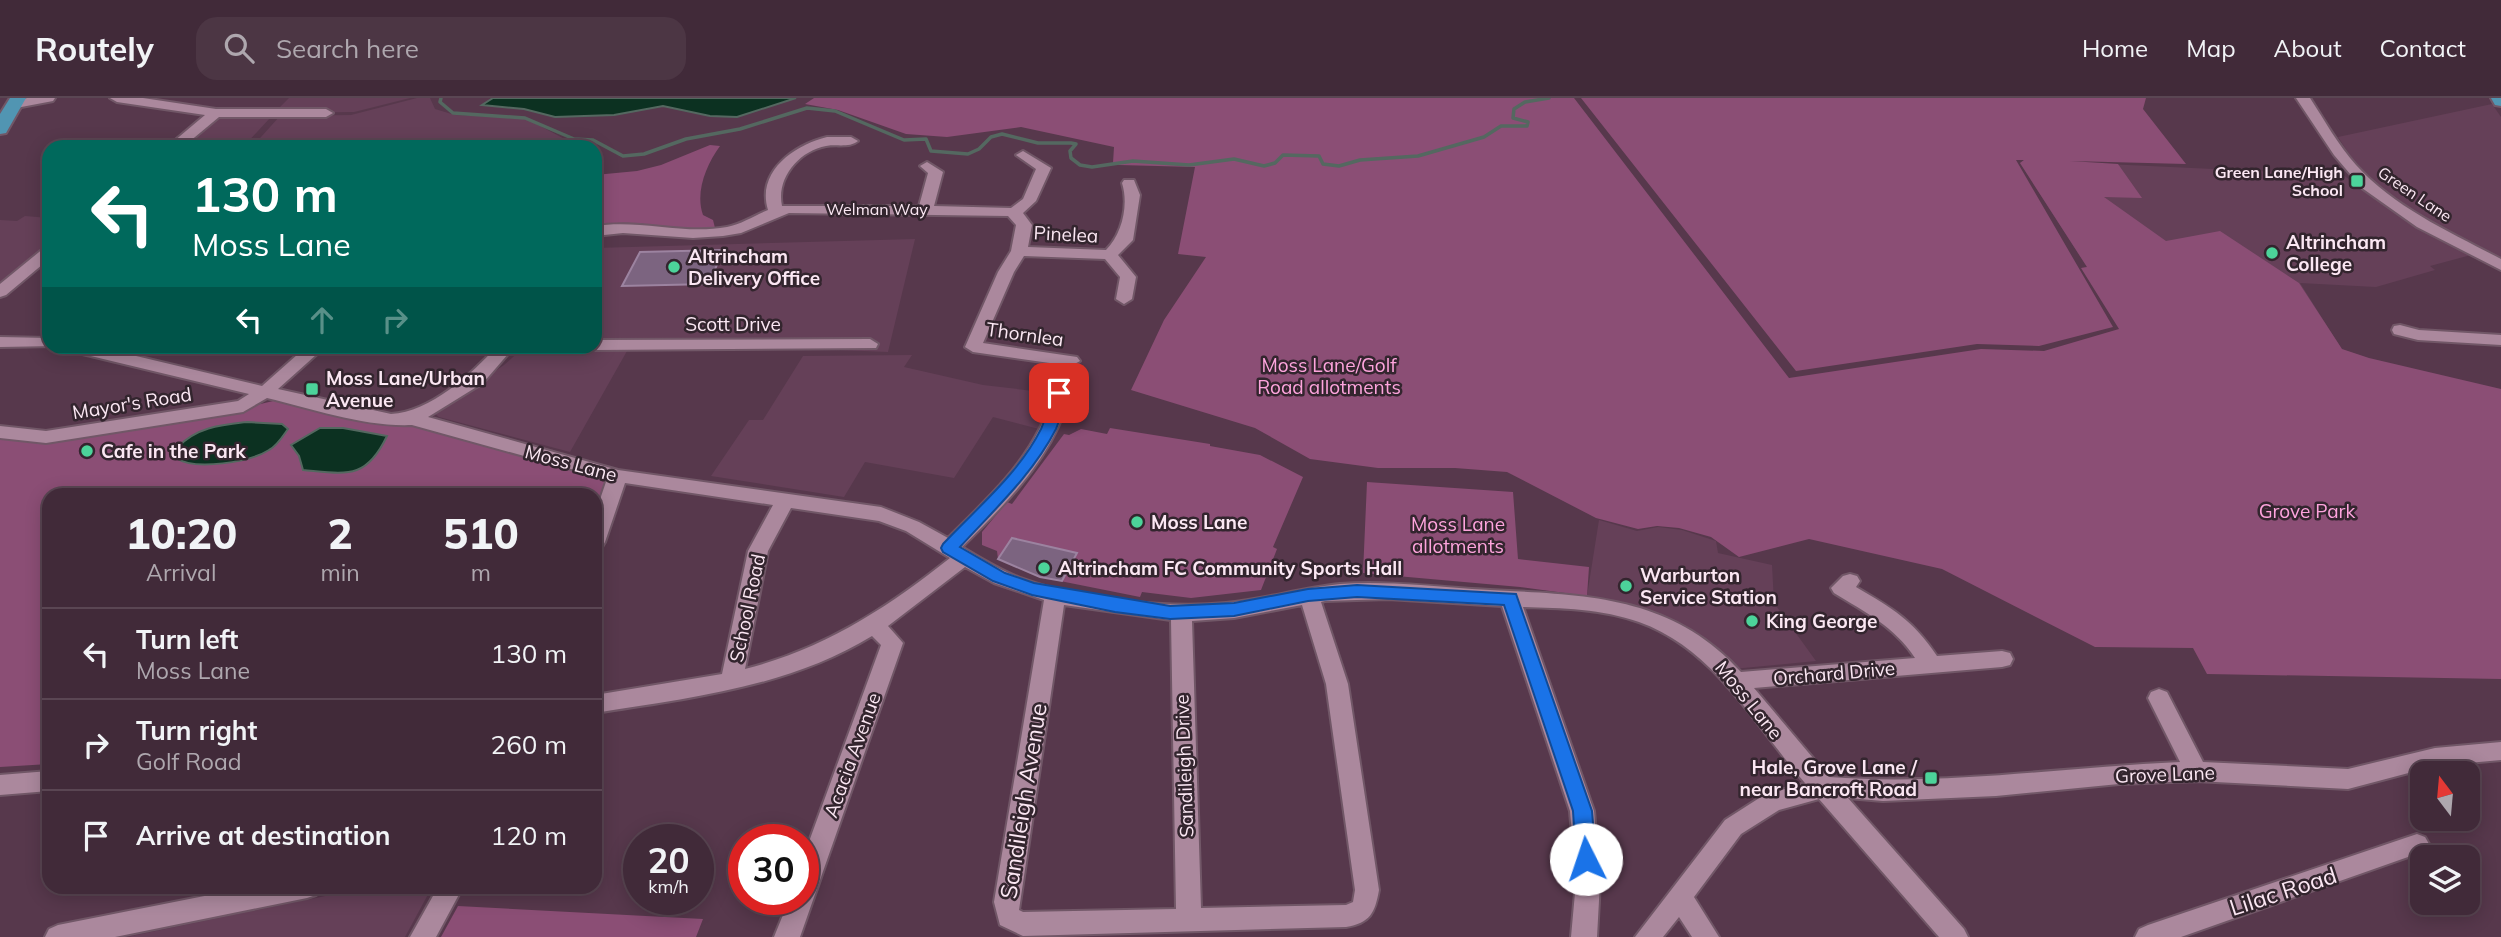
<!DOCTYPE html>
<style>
:root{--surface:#412a39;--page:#4c3644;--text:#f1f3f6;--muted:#aea7ae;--line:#5a4653}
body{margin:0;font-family:Mulish,sans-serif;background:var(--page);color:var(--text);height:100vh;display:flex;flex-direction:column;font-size:26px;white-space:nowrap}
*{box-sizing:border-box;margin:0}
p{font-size:23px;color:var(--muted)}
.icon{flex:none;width:38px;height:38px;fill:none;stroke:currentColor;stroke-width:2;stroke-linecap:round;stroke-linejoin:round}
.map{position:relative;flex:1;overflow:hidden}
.side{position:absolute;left:42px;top:390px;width:560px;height:406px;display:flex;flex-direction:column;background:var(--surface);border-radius:21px;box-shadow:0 4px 18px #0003,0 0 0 2px var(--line)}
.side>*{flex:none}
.banner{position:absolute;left:42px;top:42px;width:560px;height:214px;border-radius:21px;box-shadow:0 4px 18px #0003,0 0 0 2px var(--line);background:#00695c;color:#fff;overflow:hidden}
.needle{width:46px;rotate:344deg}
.buttons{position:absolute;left:2410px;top:663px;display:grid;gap:14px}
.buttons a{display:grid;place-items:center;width:70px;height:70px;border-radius:14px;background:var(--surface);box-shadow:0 4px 18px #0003,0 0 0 2px var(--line);font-size:35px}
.speed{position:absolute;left:623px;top:726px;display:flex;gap:14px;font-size:35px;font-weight:700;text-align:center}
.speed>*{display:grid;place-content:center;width:91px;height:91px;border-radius:50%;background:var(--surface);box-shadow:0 4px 18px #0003,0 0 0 2px var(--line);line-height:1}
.speed small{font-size:18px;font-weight:400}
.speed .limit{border:10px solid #d22;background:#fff;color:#111}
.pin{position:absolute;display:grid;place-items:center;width:60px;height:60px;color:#fff;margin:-30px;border-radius:14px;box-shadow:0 4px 10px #0006}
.me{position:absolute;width:77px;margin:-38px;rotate:356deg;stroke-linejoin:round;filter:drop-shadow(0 0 5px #0008)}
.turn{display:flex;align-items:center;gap:24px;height:147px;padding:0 35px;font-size:32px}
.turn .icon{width:91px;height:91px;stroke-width:2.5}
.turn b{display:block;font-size:49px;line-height:60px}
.lanes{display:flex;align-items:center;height:66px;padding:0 35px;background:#0003;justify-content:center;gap:35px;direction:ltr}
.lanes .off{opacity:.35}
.eta{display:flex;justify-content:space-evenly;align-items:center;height:119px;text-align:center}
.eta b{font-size:42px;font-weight:800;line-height:49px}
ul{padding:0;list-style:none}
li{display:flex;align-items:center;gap:21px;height:91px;padding:0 35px;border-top:2px solid var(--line)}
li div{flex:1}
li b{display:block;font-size:26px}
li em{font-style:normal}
header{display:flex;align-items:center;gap:42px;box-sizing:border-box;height:98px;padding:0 35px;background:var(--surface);border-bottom:2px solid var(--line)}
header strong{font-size:33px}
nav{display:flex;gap:38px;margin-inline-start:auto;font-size:24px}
.search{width:490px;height:63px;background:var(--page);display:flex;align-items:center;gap:18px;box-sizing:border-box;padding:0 24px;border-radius:21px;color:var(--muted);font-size:26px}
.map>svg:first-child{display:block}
.built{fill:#654058}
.green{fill:#8b4e75}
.water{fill:#0c3121;stroke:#546860;stroke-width:2}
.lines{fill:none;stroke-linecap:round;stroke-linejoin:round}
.stream{stroke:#546860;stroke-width:3.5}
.building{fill:#7c6480;stroke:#9c83a0;stroke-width:2}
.minor-casing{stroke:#715767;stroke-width:4}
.major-casing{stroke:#715767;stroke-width:4}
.minor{fill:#ab889d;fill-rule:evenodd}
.major{fill:#5195b2;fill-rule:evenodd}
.route{fill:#1a73e8;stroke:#114b97;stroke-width:2}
.poi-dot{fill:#4cd39a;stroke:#33252e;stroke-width:2.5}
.labels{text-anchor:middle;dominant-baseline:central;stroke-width:5;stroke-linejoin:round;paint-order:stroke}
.far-poi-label{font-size:16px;font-weight:bold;fill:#fbe7f3;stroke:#33252e;text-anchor:end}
.far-street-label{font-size:16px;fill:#fbe7f3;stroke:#33252e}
.street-label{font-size:19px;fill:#fbe7f3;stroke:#33252e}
.poi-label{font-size:19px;font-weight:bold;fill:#fbe7f3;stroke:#33252e;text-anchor:start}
.park-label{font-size:19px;fill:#fea4dd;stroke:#33252e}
.near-street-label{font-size:23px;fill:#fbe7f3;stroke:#33252e}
</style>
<header>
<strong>Routely</strong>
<div class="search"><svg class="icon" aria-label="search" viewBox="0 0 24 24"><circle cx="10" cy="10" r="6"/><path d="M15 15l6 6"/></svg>Search here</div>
<nav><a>Home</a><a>Map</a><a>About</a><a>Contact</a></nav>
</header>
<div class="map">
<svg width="2501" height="839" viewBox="0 0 2501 839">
<rect width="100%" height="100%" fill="#57384c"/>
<path class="built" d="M289,0H410L354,14L274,15Z
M417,0H430L435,11L455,17L525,20L574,46L557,49H252L280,18L351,17Z
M2492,6L2501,19V162L2443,132L2396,103L2357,68L2338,39Z
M219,19L270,20L243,49H183Z
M2024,62L2343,77L2398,115L2471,157L2430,168L2435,172L2376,189L2300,185L2341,250L2081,170L2087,169L2020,65Z
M25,118L49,120V146L0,190V122L17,123Z
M915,141L888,254L595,242V150Z
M521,252L627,253L570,354L439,319L434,315L504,267Z
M912,257L904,269L983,287L1051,295L1039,331L993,319L954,380L865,364L844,399L711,378L749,322H763L803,258Z
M1599,422L1637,433L1658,429L1682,432L1716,443L1718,455L1772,467L1774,505L1816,563L1733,571L1708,545L1655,515L1623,504L1587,498Z
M369,789H432L405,839H127Z"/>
<path class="green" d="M814,0H1574L1789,280L1981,251L2044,253L2119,231L2081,170L2087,169L2020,65L2024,62H2016L2113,229L2039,248L1977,246L1796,273L1581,0H2146L2143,11L2186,66L2070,63L2118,66L2142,100L2104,99L2166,143L2220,133L2299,185L2342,251L2369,260L2501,291V581L2207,576L2193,550L2095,549L1942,471L1809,441L1739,459L1711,439L1679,430L1657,428L1638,431L1596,420L1507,374L1455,370H1378L1310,361L1255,330L1131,292L1164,222L1206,159L1178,156L1195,69L1119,67L1113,65L1114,49L1021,29L947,39L906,36L838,12L805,6Z
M710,47L720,48C706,67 695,95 703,117L713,122L715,130C675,135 635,118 595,128V77L637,73L661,67Z
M286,300L451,337L612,381L595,427V397H49V666L0,669V336L23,340L234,312Z
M1110,330L1210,346V348L1260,357L1303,379L1273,449L1277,451L1261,492L1191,500L1142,494L1140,499L1040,479L998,461L997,453L982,447V434L1007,404L1012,406L1064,336L1069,337L1081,331L1107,336Z
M1367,384L1513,394L1518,461L1589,469L1587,498L1520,489L1363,475Z
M458,808L703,821L696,839H441Z"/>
<path class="water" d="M493,0H796L737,19L710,18L663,8L614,17L555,19L524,11L482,7Z
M247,324L282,326L288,331C283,338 277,348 269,352C250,364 195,373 176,360L178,349C197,329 221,327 247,324Z
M320,330H343L387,338C366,382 347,376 303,372L299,358L291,347Z"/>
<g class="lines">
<path class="stream" d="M441,0L440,4L453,15L525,20L574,41L593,42L623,58L644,56L686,41L740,31L807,10L835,13L904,42L926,41L931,53L968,56L979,51L991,39L1002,36L1038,45H1071L1076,46L1070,53L1071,60L1080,67L1092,69L1133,63L1189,67L1234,61L1264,68L1275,65L1283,57L1319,58L1323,66L1339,68L1360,62L1418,58L1484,39L1501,28H1527L1528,24L1513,20L1514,11L1525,4L1549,0"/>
</g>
<path class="building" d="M723,152L709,186L622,188L640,154Z
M1012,440L1077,455L1062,483L1040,479L998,461Z"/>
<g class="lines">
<g class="minor-casing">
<path id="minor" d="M27,0H55L53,3L16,10L9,6Z
M110,0H143L216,11H326L333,15L326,19H219L183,49H167L205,17L117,4Z
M2296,0H2310C2325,23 2338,47 2356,67C2395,110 2450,134 2501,161V172L2417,129L2362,90L2334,57Z
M827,39H851L858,43C850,50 837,46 826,48C799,53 776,80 782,108H919L928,75L920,68L927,64L943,74L934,108L1011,110L1023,101L1036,71L1016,57L1023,53L1051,70L1036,103L1023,115L1032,127L1028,149L1106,152C1122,136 1129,107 1122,85L1124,82H1134L1140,97L1133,142L1118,157L1136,179L1132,201L1124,206L1116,201L1120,179L1105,161L1024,158L1014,174L983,245L1077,259L1080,263L1071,268L973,254L965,249L998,174L1011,153L1016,127L1008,118L789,115L741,135L723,138L693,140L623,135L595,138V128C639,121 683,137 727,129C742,126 755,117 768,112C756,73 795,47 827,39Z
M49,148V161L6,197L0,199V186L44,150Z
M2400,227L2419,232L2501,237V247L2418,242L2394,236L2392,232L2394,228Z
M0,239L49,240V248H55L0,249Z
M870,241L878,246L876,250L595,252L588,248H595V242Z
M62,248H94L262,288L307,248H326L278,291L391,316C430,314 472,276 497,248H515L483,285L428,319L618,372L881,409L919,424L948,440C982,406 1019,373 1040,330C1047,315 1049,298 1054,282L1063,277L1072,282C1066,298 1065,314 1058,329C1036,377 998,413 962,449C982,461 1001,473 1023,481C1077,501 1168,511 1226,505C1265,501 1302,490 1340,486C1384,483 1429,488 1472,491C1573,497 1667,492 1741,574L1915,560C1895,529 1865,514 1834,495L1831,490L1843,478L1850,476L1857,478L1860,483L1856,489C1893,511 1912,521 1937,558L2002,553L2010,555L2013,561L2010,567L2002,569L1754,590L1829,679C1947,688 2063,669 2180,664L2148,600L2151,594L2159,591L2167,594L2203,664L2348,671L2435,650L2501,644V662L2435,668L2348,691L2196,683L2119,686L1996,698L1883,703L1848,700L1964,831L1968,839H1939L1819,701L1779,712L1741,736L1694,799L1719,839H1692L1679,819L1663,839H1635L1725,722L1764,697L1805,685C1755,628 1715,551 1639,524C1602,511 1561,510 1523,509L1594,713L1600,784L1597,839H1571L1576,784L1570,713L1502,508L1388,501L1325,503L1321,504L1348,586L1379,792C1375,815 1370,825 1346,829L1023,838L1000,827L994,804L1044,502L994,485L965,469L888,528L903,545L813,802L800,839H774L789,802H803V760L881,547L872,538C789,589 690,600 595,615V597L722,576L748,453L773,407L625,385L605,444L602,449L595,451V416L607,381L412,327C364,329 314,311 267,300L243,314L46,345L0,340V328L46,333L238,303L249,296L70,253ZM791,410L879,423L906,433L950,460C887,510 824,551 745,571L768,453ZM1064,507L1171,522L1176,811L1023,814L1019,812ZM1302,507L1326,586L1355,792L1353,804L1346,807L1201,810L1192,523L1234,520Z
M365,248H388L380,253L367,252Z
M49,673V693L0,697V677Z
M2417,736L2425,739L2429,746L2425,753L2181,839H2135L2139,831L2148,827Z
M250,789H319L316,797L307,800L115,839H45L49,831L58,827Z
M438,789H463L436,839H410Z"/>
</g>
<g class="major-casing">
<path id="major" d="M10,0H26L6,35L0,36V16Z
M2491,0H2501V8L2495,7Z"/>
</g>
<use href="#minor" class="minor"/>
<use href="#major" class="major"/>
</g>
<path class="route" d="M1059,290L1066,295C1063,307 1061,320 1056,331C1033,376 994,412 960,449L1005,475L1034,485L1170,508L1234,505L1308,491L1357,487L1516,496L1592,713L1596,761L1593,767L1586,770L1579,767L1576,761L1573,713L1504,507L1357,499L1308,503L1234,518L1170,521L1115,514L1032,497L993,483L943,454L941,450L943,446C977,410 1019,375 1041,331C1046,320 1049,306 1052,295Z"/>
<g class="poi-dot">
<rect x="2350" y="76" width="14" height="14" rx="3.5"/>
<circle cx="2272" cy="155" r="7"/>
<circle cx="674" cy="169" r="7"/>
<rect x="305" y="284" width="14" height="14" rx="3.5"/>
<circle cx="87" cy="353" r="7"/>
<circle cx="1137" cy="424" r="7"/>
<circle cx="1044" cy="470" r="7"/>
<circle cx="1626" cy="488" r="7"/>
<circle cx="1752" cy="523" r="7"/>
<rect x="1924" y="673" width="14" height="14" rx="3.5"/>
</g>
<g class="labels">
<g class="far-poi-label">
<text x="2343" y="74">Green Lane/High<tspan x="2343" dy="18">School</tspan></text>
</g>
<g class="far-street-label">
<text transform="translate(2415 96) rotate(34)">Green Lane</text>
<text x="877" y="111">Welman Way</text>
</g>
<g class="street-label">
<text transform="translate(1066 136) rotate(3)">Pinelea</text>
<text x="733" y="226">Scott Drive</text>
<text transform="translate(1025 236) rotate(8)">Thornlea</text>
<text transform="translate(132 305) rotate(-9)">Mayor's Road</text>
<text transform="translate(571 365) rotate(15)">Moss Lane</text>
<text transform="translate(747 510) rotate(-78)">School Road</text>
<text transform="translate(1834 575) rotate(-5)">Orchard Drive</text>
<text transform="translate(1749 602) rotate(51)">Moss Lane</text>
<text transform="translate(852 657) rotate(-70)">Acacia Avenue</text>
<text transform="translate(1184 668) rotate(-92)">Sandileigh Drive</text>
<text transform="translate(2165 676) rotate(-2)">Grove Lane</text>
</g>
<g class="poi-label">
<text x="2286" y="144">Altrincham<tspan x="2286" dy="22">College</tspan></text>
<text x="688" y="158">Altrincham<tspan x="688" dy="22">Delivery Office</tspan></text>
<text x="326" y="280">Moss Lane/Urban<tspan x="326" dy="22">Avenue</tspan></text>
<text x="101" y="353">Cafe in the Park</text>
<text x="1151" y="424">Moss Lane</text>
<text x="1058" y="470">Altrincham FC Community Sports Hall</text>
<text x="1640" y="477">Warburton<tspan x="1640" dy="22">Service Station</tspan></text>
<text x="1766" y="523">King George</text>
<text x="1917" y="669" text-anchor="end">Hale, Grove Lane /<tspan x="1917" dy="22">near Bancroft Road</tspan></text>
</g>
<g class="park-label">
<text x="1329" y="267">Moss Lane/Golf<tspan x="1329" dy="22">Road allotments</tspan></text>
<text x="2307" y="413">Grove Park</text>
<text x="1458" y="426">Moss Lane<tspan x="1458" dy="22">allotments</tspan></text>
</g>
<g class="near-street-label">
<text transform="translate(1023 703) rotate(-81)">Sandileigh Avenue</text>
<text transform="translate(2283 793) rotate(-18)">Lilac Road</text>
</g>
</g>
</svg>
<div class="buttons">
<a><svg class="needle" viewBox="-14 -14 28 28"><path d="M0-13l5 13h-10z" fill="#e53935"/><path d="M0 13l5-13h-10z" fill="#aea7ae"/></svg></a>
<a><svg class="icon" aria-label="layers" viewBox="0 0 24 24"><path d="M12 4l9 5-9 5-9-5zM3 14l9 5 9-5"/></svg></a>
</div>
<div class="speed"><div>20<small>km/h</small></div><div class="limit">30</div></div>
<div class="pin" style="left:1059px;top:295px;background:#d93025"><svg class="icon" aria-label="arrive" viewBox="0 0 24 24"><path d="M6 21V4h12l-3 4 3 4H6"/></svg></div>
<svg class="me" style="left:1586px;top:761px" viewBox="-20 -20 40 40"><circle r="19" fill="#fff"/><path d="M0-13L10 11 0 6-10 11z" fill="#1a73e8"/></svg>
<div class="banner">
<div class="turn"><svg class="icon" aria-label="left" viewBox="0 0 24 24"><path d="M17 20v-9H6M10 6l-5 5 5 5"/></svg><div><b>130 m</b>Moss Lane</div></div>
<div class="lanes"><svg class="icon" aria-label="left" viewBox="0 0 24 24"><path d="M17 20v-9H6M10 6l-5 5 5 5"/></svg><svg class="icon off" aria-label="ahead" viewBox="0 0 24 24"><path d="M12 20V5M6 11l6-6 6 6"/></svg><svg class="icon off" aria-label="right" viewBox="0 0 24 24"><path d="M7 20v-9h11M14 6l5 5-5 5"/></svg></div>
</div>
<section class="side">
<div class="eta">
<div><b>10:20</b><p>Arrival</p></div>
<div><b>2</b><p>min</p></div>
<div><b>510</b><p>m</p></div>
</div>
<ul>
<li><svg class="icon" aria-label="left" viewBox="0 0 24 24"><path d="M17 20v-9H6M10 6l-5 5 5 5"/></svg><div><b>Turn left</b><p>Moss Lane</p></div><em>130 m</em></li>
<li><svg class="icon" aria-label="right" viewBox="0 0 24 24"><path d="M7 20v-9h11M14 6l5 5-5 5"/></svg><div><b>Turn right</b><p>Golf Road</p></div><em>260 m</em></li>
<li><svg class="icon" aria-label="arrive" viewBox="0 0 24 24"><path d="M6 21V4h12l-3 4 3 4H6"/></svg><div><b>Arrive at destination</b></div><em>120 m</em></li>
</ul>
</section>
</div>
